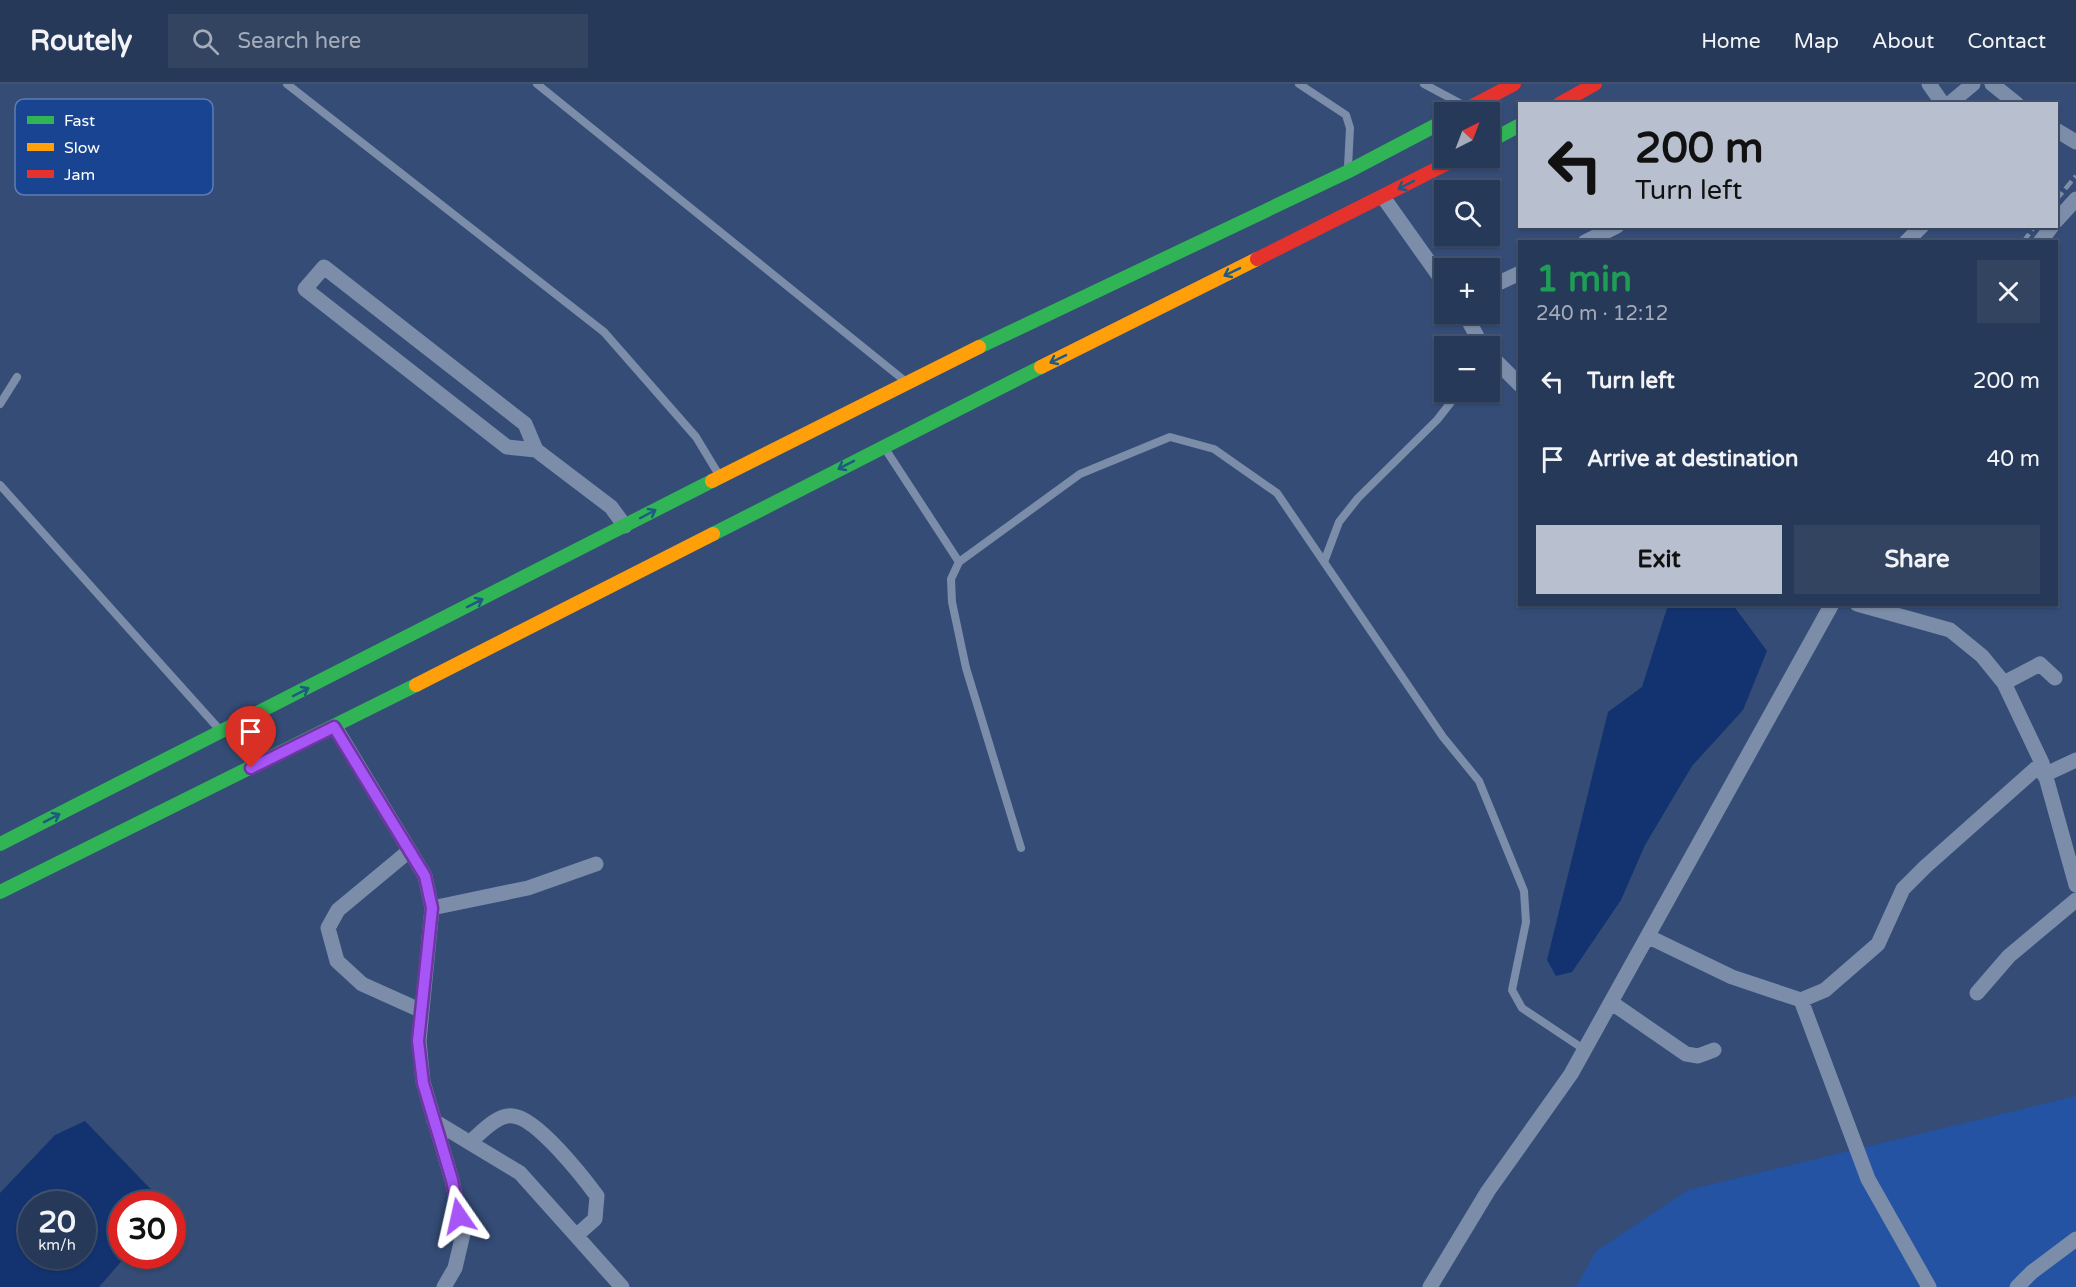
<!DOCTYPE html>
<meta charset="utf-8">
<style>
:root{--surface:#273958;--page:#334461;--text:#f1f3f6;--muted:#a4acba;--line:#43536e;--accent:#b8c0cf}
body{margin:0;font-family:"Varela Round",sans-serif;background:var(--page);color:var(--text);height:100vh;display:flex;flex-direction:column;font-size:22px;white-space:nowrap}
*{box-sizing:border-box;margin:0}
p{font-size:20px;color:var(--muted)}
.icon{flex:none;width:33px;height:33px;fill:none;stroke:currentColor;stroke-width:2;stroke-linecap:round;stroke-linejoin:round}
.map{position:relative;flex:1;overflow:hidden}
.drawer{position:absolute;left:1518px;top:156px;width:540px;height:366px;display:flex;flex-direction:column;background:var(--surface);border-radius:0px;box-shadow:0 2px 4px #0004,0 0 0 2px var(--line)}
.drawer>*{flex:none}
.banner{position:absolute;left:1518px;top:18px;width:540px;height:126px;border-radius:0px;box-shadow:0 2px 4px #0004,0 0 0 2px var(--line);background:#b8c0cf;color:#111;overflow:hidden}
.needle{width:39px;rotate:42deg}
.fabs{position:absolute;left:1434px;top:18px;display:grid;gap:12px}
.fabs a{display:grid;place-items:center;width:66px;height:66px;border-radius:0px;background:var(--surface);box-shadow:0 2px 4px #0004,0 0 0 2px var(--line);font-size:30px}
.speed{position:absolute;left:18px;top:1107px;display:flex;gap:12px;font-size:30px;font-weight:700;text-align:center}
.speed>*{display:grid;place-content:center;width:78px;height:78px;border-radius:50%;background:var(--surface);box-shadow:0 2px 4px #0004,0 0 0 2px var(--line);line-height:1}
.speed small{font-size:15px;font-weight:400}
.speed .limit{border:9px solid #d22;background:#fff;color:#111}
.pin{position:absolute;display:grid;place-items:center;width:51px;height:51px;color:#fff;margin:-62px -26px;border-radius:50% 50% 50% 0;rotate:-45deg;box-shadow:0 0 6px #0007}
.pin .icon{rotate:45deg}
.me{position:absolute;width:66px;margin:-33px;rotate:349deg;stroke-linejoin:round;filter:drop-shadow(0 0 4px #0008)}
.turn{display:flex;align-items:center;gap:21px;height:126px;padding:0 18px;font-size:27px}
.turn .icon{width:78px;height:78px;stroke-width:2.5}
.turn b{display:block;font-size:42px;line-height:51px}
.round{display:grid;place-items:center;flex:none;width:63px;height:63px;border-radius:0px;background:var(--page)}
.head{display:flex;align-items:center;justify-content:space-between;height:102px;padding:0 18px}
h1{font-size:36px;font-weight:700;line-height:45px;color:#1e9e55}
.cta{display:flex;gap:12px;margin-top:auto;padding:12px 18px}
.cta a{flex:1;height:69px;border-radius:0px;background:var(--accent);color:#111;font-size:24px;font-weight:700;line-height:69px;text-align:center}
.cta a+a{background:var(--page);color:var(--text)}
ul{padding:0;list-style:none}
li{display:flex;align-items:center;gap:18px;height:78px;padding:0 18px}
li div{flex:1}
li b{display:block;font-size:22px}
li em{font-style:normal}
header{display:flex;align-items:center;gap:36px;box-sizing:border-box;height:84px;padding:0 30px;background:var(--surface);border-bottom:2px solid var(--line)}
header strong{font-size:28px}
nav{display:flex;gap:33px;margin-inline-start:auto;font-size:21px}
.search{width:420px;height:54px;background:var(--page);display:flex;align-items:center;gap:15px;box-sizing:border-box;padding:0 21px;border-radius:0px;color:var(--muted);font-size:22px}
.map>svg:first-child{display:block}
.green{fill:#2453a3}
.water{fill:#133370;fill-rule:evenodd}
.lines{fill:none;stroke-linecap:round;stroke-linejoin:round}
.lane{stroke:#7c8da9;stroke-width:8}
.street{stroke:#7c8da9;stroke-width:15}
.fast{stroke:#30b455;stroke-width:14}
.slow{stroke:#ff9f0a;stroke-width:14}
.jam{stroke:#e5322d;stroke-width:14}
.rail{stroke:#7d8da9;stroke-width:4.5;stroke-dasharray:10 4.5;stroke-linecap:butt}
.oneway{stroke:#1e5a85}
.route-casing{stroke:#6d37a1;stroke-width:15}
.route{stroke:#a855f7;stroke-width:10}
.key{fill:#194491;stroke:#5e7cb2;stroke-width:1.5}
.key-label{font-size:16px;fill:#fff}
</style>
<header>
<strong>Routely</strong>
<div class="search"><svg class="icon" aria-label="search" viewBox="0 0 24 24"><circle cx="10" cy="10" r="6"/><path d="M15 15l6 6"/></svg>Search here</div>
<nav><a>Home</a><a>Map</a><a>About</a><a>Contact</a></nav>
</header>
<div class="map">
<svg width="2076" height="1203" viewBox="0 0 2076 1203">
<rect width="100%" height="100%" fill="#344c76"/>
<path class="green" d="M2076,1012V1203H1576L1596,1167L1688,1106Z"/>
<path class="water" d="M1668,521H1733L1767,567L1743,626L1692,682L1645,761L1621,816L1572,888L1556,892L1547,876L1608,628L1642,603Z
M85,1037L165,1120H122V1172H126L99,1203H0V1109L55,1051ZM32,1120H82V1172H32Z"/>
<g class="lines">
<path class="lane" d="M287,0L604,248L696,353L719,391
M537,0L905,297
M1299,0L1346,31L1350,44L1348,83
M1424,0L1465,22
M0,320L17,293
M884,363L959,478
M0,401L219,645
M1324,478L1339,438L1358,414L1437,336L1459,308
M1021,764L966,584L952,518L951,495L959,478L1080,390L1170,353L1214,365L1277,409L1443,653L1479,697L1524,807L1526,838L1512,906L1522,924L1585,966"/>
<path class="street" d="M1929,0L1943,20
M1992,0L2017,20
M1949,20L1973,0
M2056,46L2076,58
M1383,113L1444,199
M2056,137L2076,115
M1585,158L1617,142
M1906,158L1922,142
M2040,158L2052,142
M1490,203L1520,189
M1465,230L1482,262
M1490,271L1520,301
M536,366L525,340L324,183L305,205L507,363L536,366L611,423L625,442
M1857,520L1950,546L1982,572L2004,599L2042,679L2076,801
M2004,599L2040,580L2055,594
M335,643L425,792L432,824L419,957L423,998L452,1096L463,1150L455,1184L444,1203
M2044,691L2076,676
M409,767L338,826L328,844L337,877L362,900L422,927
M432,824L528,804L596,780
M1649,853L1732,893L1801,916L1825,906L1878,860L1903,805L1925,783L2042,679
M1977,909L2009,872L2076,816
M1801,916L1868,1095L1929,1203
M1612,919L1686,970L1698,972L1714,966
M434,1037L520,1089L622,1203
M470,1058C481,1049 497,1030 513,1032C537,1034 583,1093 597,1112L595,1135L577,1151
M1430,1203L1488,1107L1571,990L1832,520
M2017,1203L2032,1188L2076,1155"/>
<path class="fast" d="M1490,57L1520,41
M979,263L1347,88L1444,37
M713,450L1041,283
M0,760L712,397
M0,808L416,601"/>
<path class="slow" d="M1041,283L1257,175
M712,397L979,263
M416,601L713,450"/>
<path class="jam" d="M1559,20L1595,0
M1461,28L1514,0
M1257,175L1458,74"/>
<path class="rail" d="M2056,116L2076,92
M2023,158L2035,142"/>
</g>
<defs><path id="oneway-shaft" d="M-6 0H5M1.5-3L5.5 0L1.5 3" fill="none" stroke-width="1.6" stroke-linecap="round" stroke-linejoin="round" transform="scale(1.5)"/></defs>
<g class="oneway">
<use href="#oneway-shaft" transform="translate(1406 101) rotate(152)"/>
<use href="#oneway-shaft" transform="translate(1232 188) rotate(154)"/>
<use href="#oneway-shaft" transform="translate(1058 275) rotate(154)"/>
<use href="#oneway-shaft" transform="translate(846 381) rotate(153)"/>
<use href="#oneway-shaft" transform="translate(648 430) rotate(-28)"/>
<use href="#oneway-shaft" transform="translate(475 519) rotate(-27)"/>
<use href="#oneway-shaft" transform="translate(301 608) rotate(-27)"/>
<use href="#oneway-shaft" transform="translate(52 734) rotate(-27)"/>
</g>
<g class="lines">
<g class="route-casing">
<path id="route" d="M251,684L334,643L425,792L432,824L418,957L423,999L452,1096L459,1132"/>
</g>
<use href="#route" class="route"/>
</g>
<rect x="15" y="15" width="198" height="96" rx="9" class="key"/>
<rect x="27" y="32" width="27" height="8" fill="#30b455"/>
<rect x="27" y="59" width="27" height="8" fill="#ff9f0a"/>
<rect x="27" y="86" width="27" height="8" fill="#e5322d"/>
<g class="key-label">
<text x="64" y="42">Fast</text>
<text x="64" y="69">Slow</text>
<text x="64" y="96">Jam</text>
</g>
</svg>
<div class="fabs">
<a><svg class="needle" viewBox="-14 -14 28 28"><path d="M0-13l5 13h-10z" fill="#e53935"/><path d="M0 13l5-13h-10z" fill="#a4acba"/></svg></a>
<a><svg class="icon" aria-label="search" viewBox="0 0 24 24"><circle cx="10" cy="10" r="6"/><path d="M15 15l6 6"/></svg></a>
<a>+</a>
<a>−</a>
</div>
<div class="speed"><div>20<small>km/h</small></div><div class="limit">30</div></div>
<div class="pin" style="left:251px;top:684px;background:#d93025"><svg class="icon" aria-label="arrive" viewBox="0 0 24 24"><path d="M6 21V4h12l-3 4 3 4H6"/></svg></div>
<svg class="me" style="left:459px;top:1132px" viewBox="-20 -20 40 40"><path d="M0-17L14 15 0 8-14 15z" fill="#a855f7" stroke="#fff" stroke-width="4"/></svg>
<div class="banner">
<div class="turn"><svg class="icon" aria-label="left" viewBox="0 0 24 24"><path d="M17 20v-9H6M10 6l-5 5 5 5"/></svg><div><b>200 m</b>Turn left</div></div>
</div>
<section class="drawer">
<div class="head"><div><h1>1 min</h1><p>240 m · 12:12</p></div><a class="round"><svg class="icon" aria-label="close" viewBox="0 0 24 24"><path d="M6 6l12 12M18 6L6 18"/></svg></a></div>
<ul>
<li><svg class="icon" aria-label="left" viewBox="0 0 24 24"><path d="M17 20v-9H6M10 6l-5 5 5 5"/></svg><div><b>Turn left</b></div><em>200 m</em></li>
<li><svg class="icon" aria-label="arrive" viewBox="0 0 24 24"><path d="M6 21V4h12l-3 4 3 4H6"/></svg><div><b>Arrive at destination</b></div><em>40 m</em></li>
</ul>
<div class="cta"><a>Exit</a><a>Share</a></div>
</section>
</div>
